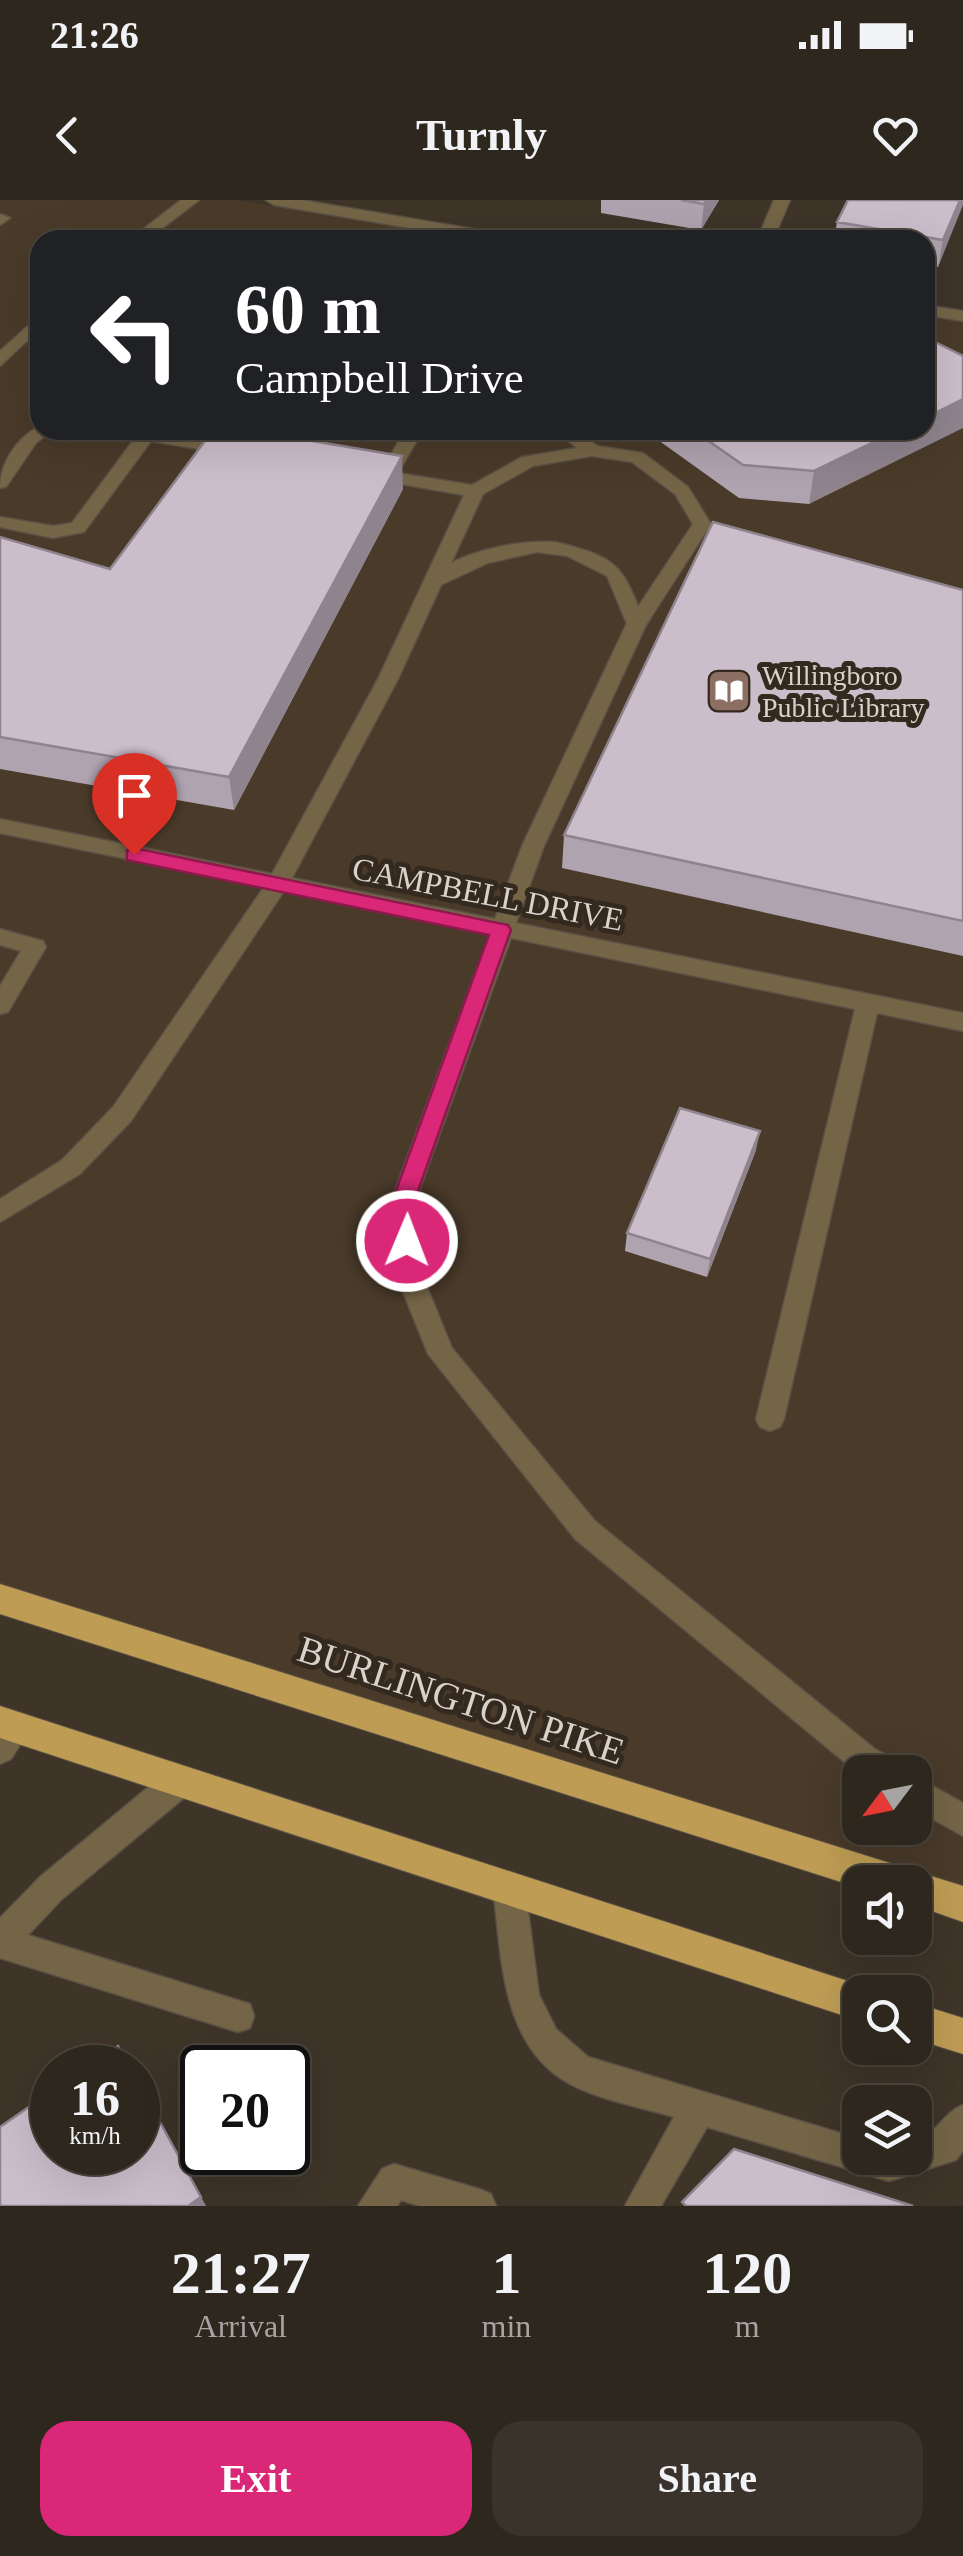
<!DOCTYPE html>
<style>
:root{--surface:#2e271e;--page:#3a332b;--text:#f1f3f6;--muted:#a7a5a4;--line:#49443c;--accent:#db2777}
body{margin:0;font-family:"Times New Roman",serif;background:var(--page);color:var(--text);height:100vh;display:flex;flex-direction:column;font-size:38px;white-space:nowrap}
*{box-sizing:border-box;margin:0}
p{font-size:32px;color:var(--muted)}
.icon{flex:none;width:55px;height:55px;fill:none;stroke:currentColor;stroke-width:2;stroke-linecap:round;stroke-linejoin:round}
.map{position:relative;height:2006px;overflow:hidden}
.side{display:flex;flex-direction:column;background:var(--surface);flex:1}
.side>*{flex:none}
.guide{position:absolute;left:30px;top:30px;width:905px;height:210px;border-radius:30px;box-shadow:0 10px 40px #0002,0 0 0 2px var(--line);background:#202124;color:#fff;overflow:hidden}
.needle{width:65px;rotate:238deg}
.fabs{position:absolute;left:842px;top:1555px;display:grid;gap:20px}
.fabs a{display:grid;place-items:center;width:90px;height:90px;border-radius:20px;background:var(--surface);box-shadow:0 10px 40px #0002,0 0 0 2px var(--line);font-size:50px}
.speed{position:absolute;left:30px;top:1845px;display:flex;gap:20px;font-size:50px;font-weight:700;text-align:center}
.speed>*{display:grid;place-content:center;width:130px;height:130px;border-radius:50%;background:var(--surface);box-shadow:0 10px 40px #0002,0 0 0 2px var(--line);line-height:1}
.speed small{font-size:25px;font-weight:400}
.speed .limit{border:5px solid #111;border-radius:15px;background:#fff;color:#111}
.pin{position:absolute;display:grid;place-items:center;width:85px;height:85px;color:#fff;margin:-102px -42px;border-radius:50% 50% 50% 0;rotate:-45deg;box-shadow:0 0 10px #0007}
.pin .icon{rotate:45deg}
.me{position:absolute;width:110px;margin:-55px;rotate:1deg;stroke-linejoin:round;filter:drop-shadow(0 0 8px #0008)}
.turn{display:flex;align-items:center;gap:35px;height:210px;padding:0 40px;font-size:45px}
.turn .icon{width:130px;height:130px;stroke-width:2.5}
.turn b{display:block;font-size:70px;line-height:85px}
.eta{display:flex;justify-content:space-evenly;align-items:center;height:170px;text-align:center}
.eta b{font-size:60px;font-weight:600;line-height:70px}
.primary-button{display:flex;gap:20px;margin-top:auto;padding:20px 40px}
.primary-button a{flex:1;height:115px;border-radius:30px;background:var(--accent);color:#fff;font-size:40px;font-weight:600;line-height:115px;text-align:center}
.primary-button a+a{background:var(--page);color:var(--text)}
.status{display:flex;justify-content:space-between;align-items:center;height:70px;padding:0 50px;background:var(--surface);direction:ltr}
.status svg{height:28px;fill:currentColor}
header{display:flex;justify-content:space-between;align-items:center;height:130px;padding:0 40px;background:var(--surface);font-size:45px;font-weight:600}
.map>svg:first-child{display:block}
.built{fill:#493a29;fill-rule:evenodd}
.lines{fill:none;stroke-linecap:round;stroke-linejoin:round}
.service-casing{stroke:#5a5045;stroke-width:3}
.pedestrian-casing{stroke:#5a5045;stroke-width:3}
.trunk-casing{stroke:#5a5045;stroke-width:2}
.service{fill:#756547;fill-rule:evenodd}
.pedestrian{fill:#756547;fill-rule:evenodd}
.trunk{fill:#be9c54;fill-rule:evenodd}
.wall{fill:#afa3af}
.shaded-wall{fill:#8f848e}
.building{fill:#ccbdcb;stroke:#8f848e;stroke-width:2.5}
.route{fill:#db2777;stroke:#8e194d;stroke-width:2.5}
.labels{text-anchor:middle;dominant-baseline:central;stroke-width:10;stroke-linejoin:round;paint-order:stroke}
.far-poi-label{font-size:28px;fill:#d9d2cb;stroke:#34291e;text-anchor:start}
.street-label{font-size:32px;fill:#d9d2cb;stroke:#34291e}
.near-street-label{font-size:38px;fill:#d9d2cb;stroke:#34291e}
</style>
<div class="status"><b>21:26</b><svg viewBox="0 0 49 12"><path d="M0 12V9h3v3zM5 12V6h3v6zM10 12V3h3v9zM15 12V0h3v12zM26 1h20v11H26zM47 4h2v5h-2z"/></svg></div>
<header><svg class="icon" aria-label="back" viewBox="0 0 24 24"><path d="M15 5l-7 7 7 7"/></svg>Turnly<svg class="icon" aria-label="heart" viewBox="0 0 24 24"><path d="M12 20l-8-8c-3-5 5-10 8-4 3-6 11-1 8 4z"/></svg></header>
<div class="map">
<svg width="963" height="2006" viewBox="0 0 963 2006">
<rect width="100%" height="100%" fill="#3e3428"/>
<path class="built" d="M0,0H234L499,40H40V230H925V104L963,110V1704L915,1682H895L0,1400ZM860,1572H915V1628H860Z"/>
<g class="lines">
<g class="service-casing">
<path id="service" d="M181,0H199L147,40H129Z
M266,0H301L508,35L516,40H481L274,5Z
M774,0H790L773,40H757Z
M0,14L10,18L0,25Z
M925,105L963,111V121L925,115Z
M40,115V129L0,166V151Z
M40,226V230H52L36,243L6,287L0,288C0,263 17,237 40,226Z
M110,230H149L234,245L243,250L234,255L151,241L84,332L53,338L0,327V317L53,326L72,323L135,238Z
M300,230H318L296,264H284L281,260Z
M405,230H423L398,273L472,285L522,257L577,248L556,230H576L597,246L643,253L688,287L711,324L646,425L544,646L516,723L963,813V831L877,813L784,1219L780,1227L770,1231L760,1227L756,1219L855,809L511,738L420,988V1041L427,1087L452,1148L595,1321L875,1549L897,1561L901,1572L860,1574L853,1569L575,1339L428,1154L401,1087L394,1041L396,988L490,734L284,691L131,921L80,974L0,1022V999L62,960L113,907L264,687L0,633V619L272,674L378,479L464,295L366,278V270H382ZM592,256L632,262L675,294L693,324L626,425L522,646L495,719L292,678L398,479L483,294L533,266Z
M0,729L43,741L46,747L8,812L0,814V786L21,751L0,745Z
M16,1512L27,1517L31,1527L11,1559L0,1564V1524Z
M180,1566L191,1570L195,1581L191,1592L62,1699L28,1735L250,1804L254,1816L250,1828L238,1832L0,1758V1718L40,1677L169,1570Z
M915,1576L963,1603V1636L915,1609Z
M509,1672L520,1677L525,1688L539,1795L556,1829L588,1857L860,1939V1958H915V1939C941,1932 941,1914 963,1905V1951L956,1960L889,1981L707,1927L661,2006H625L674,1917C641,1907 600,1900 570,1884C500,1846 502,1756 493,1688L498,1677Z
M394,1964L479,1989L491,1994L496,2006H420L401,2000L397,2006H358L382,1969Z"/>
</g>
<g class="pedestrian-casing">
<path id="pedestrian" d="M555,342C621,358 622,366 646,425L643,429H629L607,376L567,356L537,352L488,363L432,389L423,383C454,352 513,340 555,342Z"/>
</g>
<g class="trunk-casing">
<path id="trunk" d="M0,1384L963,1686V1722L915,1705V1682H860V1688L0,1414Z
M0,1506L860,1785L874,1792H860V1821L0,1538Z
M915,1803L963,1818V1854L915,1839Z"/>
</g>
<use href="#service" class="service"/>
<use href="#pedestrian" class="pedestrian"/>
<use href="#trunk" class="trunk"/>
</g>
<path class="wall" d="M601,0H719L701,30L601,13Z
M963,0L938,67L925,65V40H834L837,22Z
M644,230H925L809,304L739,298Z
M403,289L234,610L0,569V337L110,369Z
M963,390V756L562,668L564,635Z
M756,950L707,1077L625,1051L627,1033Z"/>
<path class="shaded-wall" d="M706,0H719L701,30L704,4Z
M960,0H963V5L938,67L943,40Z
M963,199V228L809,304L814,271L899,230H925V218Z
M402,256L403,289L234,610L229,577Z
M760,931L756,950L707,1077L710,1059Z
M138,1880L206,2006H188Z"/>
<path class="building" d="M681,0H706L704,4Z
M848,0H960L943,40L837,22Z
M925,137L963,156V199L925,218Z
M213,230H246L402,256L229,577L0,537V337L110,369Z
M693,230H899L814,271L743,265Z
M713,322L963,390V721L564,635Z
M680,908L760,931L710,1059L627,1033Z
M118,1846L130,1868H86Z
M138,1882L201,1997L188,2006H0V1927L52,1891V1952H138Z
M734,1949L913,2006H686L682,2002Z"/>
<path class="route" d="M134,648L508,725L511,730L419,988L415,1048H399L396,1041L397,988L489,735L127,660V650Z"/>
<defs>
<g id="library-square" transform="scale(2.25)"><rect x="-9" y="-9" width="18" height="18" rx="4" fill="#8d6e63" stroke="#34291e"/><path d="M-6-4Q-3-5.5-.7-3.5V5Q-3 3-6 4ZM6-4Q3-5.5 .7-3.5V5Q3 3 6 4Z" fill="#fff"/></g>
</defs>
<g fill-rule="evenodd">
<use href="#library-square" x="729" y="491"/>
</g>
<g class="labels">
<g class="far-poi-label">
<text x="762" y="475">Willingboro<tspan x="762" dy="32">Public Library</tspan></text>
</g>
<g class="street-label">
<text transform="translate(488 694) rotate(11)">CAMPBELL DRIVE</text>
</g>
<g class="near-street-label">
<text transform="translate(461 1500) rotate(18)">BURLINGTON PIKE</text>
</g>
</g>
</svg>
<div class="fabs">
<a><svg class="needle" viewBox="-14 -14 28 28"><path d="M0-13l5 13h-10z" fill="#e53935"/><path d="M0 13l5-13h-10z" fill="#a7a5a4"/></svg></a>
<a><svg class="icon" aria-label="sound" viewBox="0 0 24 24"><path d="M4 9h4l5-4v14l-5-4H4zM17 9q2 3 0 6"/></svg></a>
<a><svg class="icon" aria-label="search" viewBox="0 0 24 24"><circle cx="10" cy="10" r="6"/><path d="M15 15l6 6"/></svg></a>
<a><svg class="icon" aria-label="layers" viewBox="0 0 24 24"><path d="M12 4l9 5-9 5-9-5zM3 14l9 5 9-5"/></svg></a>
</div>
<div class="speed"><div>16<small>km/h</small></div><div class="limit">20</div></div>
<div class="pin" style="left:134px;top:655px;background:#d93025"><svg class="icon" aria-label="arrive" viewBox="0 0 24 24"><path d="M6 21V4h12l-3 4 3 4H6"/></svg></div>
<svg class="me" style="left:407px;top:1041px" viewBox="-20 -20 40 40"><circle r="17" fill="#db2777" stroke="#fff" stroke-width="3"/><path d="M0-11L8 9 0 5-8 9z" fill="#fff"/></svg>
<div class="guide">
<div class="turn"><svg class="icon" aria-label="left" viewBox="0 0 24 24"><path d="M17 20v-9H6M10 6l-5 5 5 5"/></svg><div><b>60 m</b>Campbell Drive</div></div>
</div>
</div>
<section class="side">
<div class="eta">
<div><b>21:27</b><p>Arrival</p></div>
<div><b>1</b><p>min</p></div>
<div><b>120</b><p>m</p></div>
</div>
<div class="primary-button"><a>Exit</a><a>Share</a></div>
</section>
